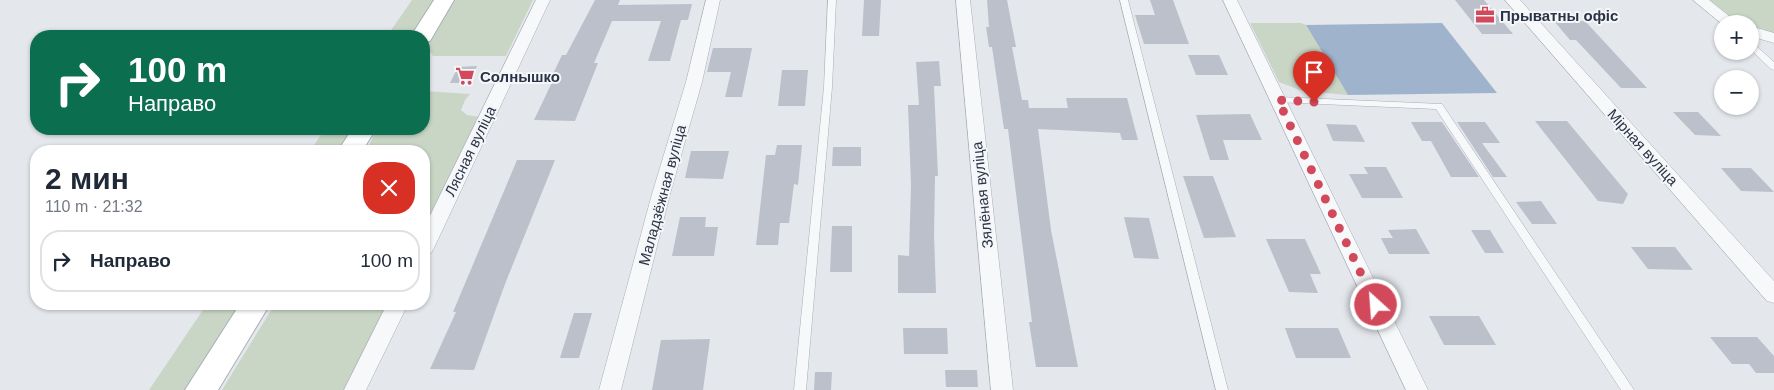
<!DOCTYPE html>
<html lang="ru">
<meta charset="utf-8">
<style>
:root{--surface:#fff;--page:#f6f6f7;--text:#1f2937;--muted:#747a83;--line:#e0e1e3}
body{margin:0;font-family:Arial,sans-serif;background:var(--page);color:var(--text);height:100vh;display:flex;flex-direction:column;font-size:19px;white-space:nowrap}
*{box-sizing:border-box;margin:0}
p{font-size:16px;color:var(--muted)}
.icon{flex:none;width:28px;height:28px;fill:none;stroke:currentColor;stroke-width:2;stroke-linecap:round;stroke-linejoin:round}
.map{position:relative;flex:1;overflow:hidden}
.panel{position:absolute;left:30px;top:145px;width:400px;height:165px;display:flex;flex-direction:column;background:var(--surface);border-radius:20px;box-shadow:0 1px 4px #0004}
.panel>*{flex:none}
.top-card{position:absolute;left:30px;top:30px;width:400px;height:105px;border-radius:20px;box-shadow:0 1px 4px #0004;background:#0b6e4f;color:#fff;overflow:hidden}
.tools{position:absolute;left:1714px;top:15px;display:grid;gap:10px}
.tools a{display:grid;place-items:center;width:45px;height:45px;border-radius:50%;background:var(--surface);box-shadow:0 1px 4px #0004;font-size:25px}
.pin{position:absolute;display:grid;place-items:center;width:42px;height:42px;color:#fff;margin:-51px -21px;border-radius:50% 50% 50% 0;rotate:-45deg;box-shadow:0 0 5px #0007}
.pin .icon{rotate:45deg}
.me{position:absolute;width:55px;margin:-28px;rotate:334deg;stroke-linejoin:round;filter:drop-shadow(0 0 4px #0008)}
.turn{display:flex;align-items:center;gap:18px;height:105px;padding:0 15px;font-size:22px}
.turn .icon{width:65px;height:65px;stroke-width:2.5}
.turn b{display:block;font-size:35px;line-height:42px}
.round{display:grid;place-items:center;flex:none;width:52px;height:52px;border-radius:20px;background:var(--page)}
.headline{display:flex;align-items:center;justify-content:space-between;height:85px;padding:0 15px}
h1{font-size:30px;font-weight:700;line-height:38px}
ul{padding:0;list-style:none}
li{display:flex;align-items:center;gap:15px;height:62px;margin:0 10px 8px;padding:0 5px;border:2px solid var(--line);border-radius:20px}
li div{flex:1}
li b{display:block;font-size:19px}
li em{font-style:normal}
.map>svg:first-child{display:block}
.green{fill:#c9d6c5}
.water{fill:#9fb4cc}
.building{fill:#bbc0ca}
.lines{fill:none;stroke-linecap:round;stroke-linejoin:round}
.service-casing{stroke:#a9aeb7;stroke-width:1}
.minor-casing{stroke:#a9aeb7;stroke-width:1}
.secondary-casing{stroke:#a9aeb7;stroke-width:2}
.service{fill:#f7f8fa;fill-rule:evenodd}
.minor{fill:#f7f8fa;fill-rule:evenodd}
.secondary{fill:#fff;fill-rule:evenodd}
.route{stroke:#d1495b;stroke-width:9;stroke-dasharray:0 16.2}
.labels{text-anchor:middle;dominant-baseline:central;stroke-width:4;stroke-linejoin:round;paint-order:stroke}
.poi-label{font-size:15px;font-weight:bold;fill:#2b3445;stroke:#f4f6f9;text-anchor:start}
.street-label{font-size:15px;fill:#2b3445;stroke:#f4f6f9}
</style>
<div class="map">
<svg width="1774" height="390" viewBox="0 0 1774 390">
<rect width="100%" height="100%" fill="#e4e7ec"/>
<path class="green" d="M412,0H444L421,36H387Z
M455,0H533L506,56H433L426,46Z
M1700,0H1774V37L1750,31V24H1733Z
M1250,23H1301L1306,25L1348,95L1302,91L1279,82Z
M424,91L470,94L465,100L461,110L467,115L480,117L424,231V151H366L377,129H424Z
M325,129H364L350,151H310Z
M207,304H254L201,390H149Z
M275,304H389L343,390H222Z"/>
<path class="water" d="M1442,23L1497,93L1348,95L1306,25Z"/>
<path class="building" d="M595,0H620L618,5L692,4L688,20H681L670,61H648L661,21H612L594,63H598L575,121L534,120L555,76H552L562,55H566Z
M864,0H881L879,36H862Z
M987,0H1007L1016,47H1012L1022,100H1028L1029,108H1068L1066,98H1127L1138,140H1122L1120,133L1038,129L1051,230L1078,367H1036L1029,322H1032L1008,129H1004L992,47H989L986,27H989Z
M1150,0H1173L1189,44H1144L1135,15H1155Z
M1455,0H1484L1513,34H1482Z
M1554,21H1585L1647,88H1621L1576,40H1570Z
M713,48H752L742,97H725L731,72H707Z
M1188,55H1219L1228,75H1196Z
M939,61L941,86H934L938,176H935L934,235L936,293H898V255L909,256L911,185L908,105H919L916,62Z
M477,66L470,83H450L458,67Z
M782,70H808L805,106H778Z
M1673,112H1698L1721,136L1695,135Z
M1250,114L1262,140H1223L1229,160H1210L1196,115Z
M1535,121H1567L1628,194L1623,204L1598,201Z
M1411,122H1442L1479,177H1451L1431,141H1422Z
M1457,122H1485L1500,143H1482L1507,177H1493Z
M1326,124L1356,125L1365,142L1333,141Z
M777,145H802L798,185L794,184L789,223H780L778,245H756L766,155H775Z
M833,147H861V166H832Z
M691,151H729L723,179L685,178Z
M517,160H555L505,284L474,370L430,369L456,312H453Z
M1364,167H1386L1403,198H1362L1349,174H1368Z
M1721,168H1751L1774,192L1741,191Z
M1183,176H1213L1236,237L1204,238Z
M1541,201L1557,224H1532L1516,202Z
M680,217H706L705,227H718L714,256H672Z
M1124,217L1149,218L1159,259L1134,258Z
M832,226H852V272H830Z
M1416,229L1430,254H1389L1381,238H1393L1388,230Z
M1471,230H1490L1504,253H1485Z
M1266,239H1305L1321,274H1310L1318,293L1289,292Z
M1631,247H1675L1693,270L1648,269Z
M574,313H592L579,358H560Z
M1429,316H1479L1496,345H1444Z
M903,328H947L948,354H904Z
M1285,328H1338L1351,358H1296Z
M1710,337H1757L1774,356V373H1756L1749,364H1732Z
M710,339L703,390H652L661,340Z
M945,370H977L978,387H946Z
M815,372H832L831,390H814Z"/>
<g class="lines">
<g class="service-casing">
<path id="service" d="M828,0H836L832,87L806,390H794L824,87Z
M1120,0H1128L1228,390H1216Z
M1750,42L1753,43L1774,62V70L1771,69L1750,49Z
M1278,97L1442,104L1634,390H1621L1436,109L1275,102L1274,100Z"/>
</g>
<g class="minor-casing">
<path id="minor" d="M536,0H550L434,248L431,253L424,255V228Z
M706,0H720L702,82L670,194L621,390H599L652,194L686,82Z
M956,0H970L1013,390H991Z
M1223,0H1237L1428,390H1406Z
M1505,0H1520L1774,281V303L1767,301Z
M1693,0H1709L1739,24H1722Z
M1750,26L1774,33V43L1750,36Z
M387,304H408L366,390H344Z"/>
</g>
<g class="secondary-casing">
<path id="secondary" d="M434,0H454L430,41L424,42V36H411Z
M352,129H376L362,151H338Z
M240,304H270L218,390H185Z"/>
</g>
<use href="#service" class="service"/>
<use href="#minor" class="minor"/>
<use href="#secondary" class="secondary"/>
</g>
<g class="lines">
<path class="route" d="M1314,102L1278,100L1376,305"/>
</g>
<defs>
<g id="office-bare" transform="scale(1.5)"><path d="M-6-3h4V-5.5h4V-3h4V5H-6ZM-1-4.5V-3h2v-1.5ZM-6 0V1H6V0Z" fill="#d1495b" stroke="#f4f6f9" stroke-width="2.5" paint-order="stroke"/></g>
<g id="supermarket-bare" transform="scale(1.5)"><path d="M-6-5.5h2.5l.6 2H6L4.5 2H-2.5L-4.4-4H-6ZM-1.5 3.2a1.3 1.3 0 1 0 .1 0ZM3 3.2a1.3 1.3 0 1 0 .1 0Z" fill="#d1495b" stroke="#f4f6f9" stroke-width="2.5" paint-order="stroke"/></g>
</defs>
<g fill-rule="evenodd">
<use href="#office-bare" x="1485" y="15"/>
<use href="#supermarket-bare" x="465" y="76"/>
</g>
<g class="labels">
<g class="poi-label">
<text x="1500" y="15">Прыватны офіс</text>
<text x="480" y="76">Солнышко</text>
</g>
<g class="street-label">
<text transform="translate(1643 147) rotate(48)">Мірная вуліца</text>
<text transform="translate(470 151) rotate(-64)">Лясная вуліца</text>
<text transform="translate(662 195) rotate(-75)">Маладзёжная вуліца</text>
<text transform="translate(982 195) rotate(-96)">Зялёная вуліца</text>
</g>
</g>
</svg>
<div class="tools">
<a>+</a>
<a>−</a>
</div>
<div class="pin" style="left:1314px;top:102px;background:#d93025"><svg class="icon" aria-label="arrive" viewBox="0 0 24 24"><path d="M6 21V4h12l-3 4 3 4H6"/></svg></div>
<svg class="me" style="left:1376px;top:305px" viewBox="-20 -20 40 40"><circle r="17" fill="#d1495b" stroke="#fff" stroke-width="3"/><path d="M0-11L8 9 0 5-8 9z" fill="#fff"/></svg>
<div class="top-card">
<div class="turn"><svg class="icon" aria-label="right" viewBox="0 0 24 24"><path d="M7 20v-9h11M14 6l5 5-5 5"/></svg><div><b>100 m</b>Направо</div></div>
</div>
<section class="panel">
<div class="headline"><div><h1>2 мин</h1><p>110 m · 21:32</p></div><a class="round" style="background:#d93025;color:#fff"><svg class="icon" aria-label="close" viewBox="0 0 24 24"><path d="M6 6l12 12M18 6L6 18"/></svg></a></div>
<ul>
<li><svg class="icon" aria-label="right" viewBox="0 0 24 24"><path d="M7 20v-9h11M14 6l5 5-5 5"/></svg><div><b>Направо</b></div><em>100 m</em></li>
</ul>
</section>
</div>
